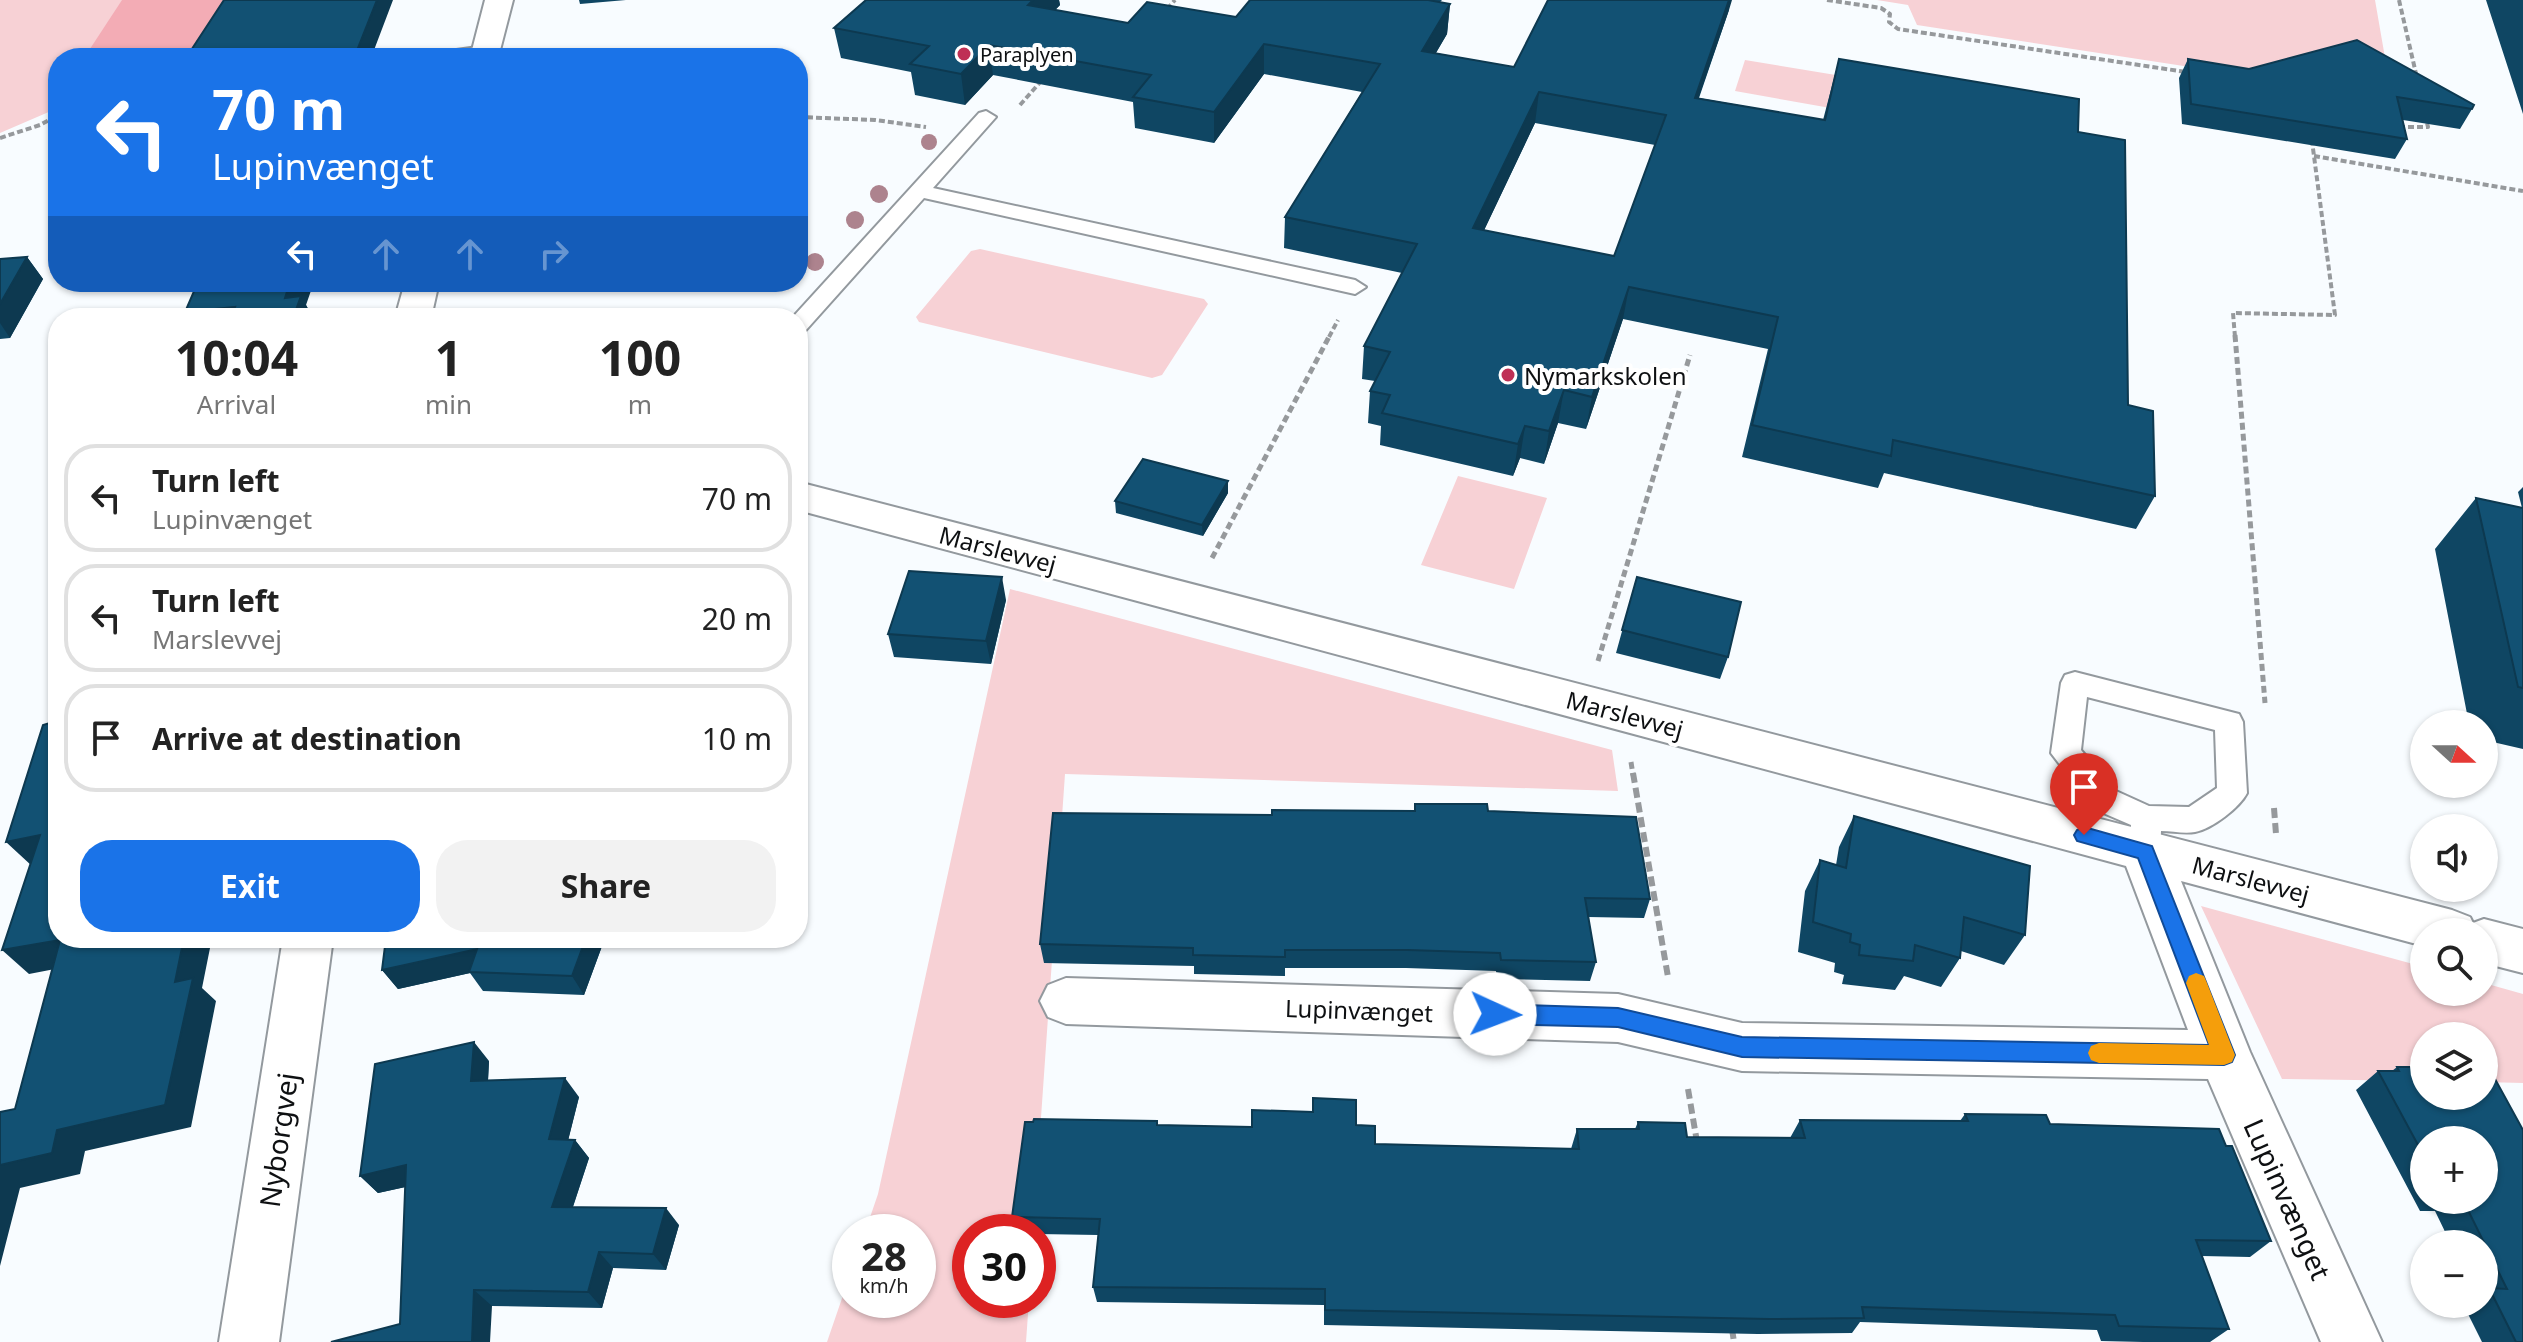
<!DOCTYPE html>
<meta charset="utf-8">
<style>
:root{--surface:#fff;--page:#f2f2f2;--text:#222;--muted:#767676;--line:#e0e0e0;--accent:#1a73e8}
body{margin:0;font-family:"Noto Sans",sans-serif;background:var(--page);color:var(--text);height:100vh;display:flex;flex-direction:column;font-size:30px;white-space:nowrap}
*{box-sizing:border-box;margin:0}
p{font-size:26px;color:var(--muted)}
.icon{flex:none;width:44px;height:44px;fill:none;stroke:currentColor;stroke-width:2;stroke-linecap:round;stroke-linejoin:round}
.map{position:relative;flex:1;overflow:hidden}
.drawer{position:absolute;left:48px;top:308px;width:760px;height:640px;display:flex;flex-direction:column;background:var(--surface);border-radius:32px;box-shadow:0 2px 6px #0004}
.drawer>*{flex:none}
.banner{position:absolute;left:48px;top:48px;width:760px;height:244px;border-radius:32px;box-shadow:0 2px 6px #0004;background:#1a73e8;color:#fff;overflow:hidden}
.needle{width:52px;rotate:111deg}
.controls{position:absolute;left:2410px;top:710px;display:grid;gap:16px}
.controls a{display:grid;place-items:center;width:88px;height:88px;border-radius:50%;background:var(--surface);box-shadow:0 2px 6px #0004;font-size:40px}
.speed{position:absolute;left:832px;top:1214px;display:flex;gap:16px;font-size:40px;font-weight:700;text-align:center}
.speed>*{display:grid;place-content:center;width:104px;height:104px;border-radius:50%;background:var(--surface);box-shadow:0 2px 6px #0004;line-height:1}
.speed small{font-size:20px;font-weight:400}
.speed .limit{border:12px solid #d22;background:#fff;color:#111}
.pin{position:absolute;display:grid;place-items:center;width:68px;height:68px;color:#fff;margin:-82px -34px;border-radius:50% 50% 50% 0;rotate:-45deg;box-shadow:0 0 8px #0007}
.pin .icon{rotate:45deg}
.me{position:absolute;width:88px;margin:-44px;rotate:92deg;stroke-linejoin:round;filter:drop-shadow(0 0 6px #0008)}
.turn{display:flex;align-items:center;gap:28px;height:168px;padding:0 32px;font-size:36px}
.turn .icon{width:104px;height:104px;stroke-width:2.5}
.turn b{display:block;font-size:56px;line-height:68px}
.lanes{display:flex;align-items:center;height:76px;padding:0 32px;background:#0003;justify-content:center;gap:40px;direction:ltr}
.lanes .off{opacity:.35}
.eta{display:flex;justify-content:space-evenly;align-items:center;height:136px;text-align:center}
.eta b{font-size:48px;font-weight:700;line-height:56px}
.action{display:flex;gap:16px;margin-top:auto;padding:16px 32px}
.action a{flex:1;height:92px;border-radius:32px;background:var(--accent);color:#fff;font-size:32px;font-weight:700;line-height:92px;text-align:center}
.action a+a{background:var(--page);color:var(--text)}
ul{padding:0;list-style:none}
li{display:flex;align-items:center;gap:24px;height:108px;margin:0 16px 12px;padding:0 16px;border:4px solid var(--line);border-radius:32px}
li div{flex:1}
li b{display:block;font-size:30px}
li em{font-style:normal}
.map>svg:first-child{display:block}
.green{fill:#f7d1d5}
.forest{fill:#f3acb5}
.lines{fill:none;stroke-linecap:round;stroke-linejoin:round}
.lane-casing{stroke:#93999e;stroke-width:4}
.street-casing{stroke:#93999e;stroke-width:4}
.secondary-casing{stroke:#93999e;stroke-width:4}
.path-far2{stroke:#96999c;stroke-width:4;stroke-dasharray:6 3;stroke-linecap:butt}
.path-far1{stroke:#96999c;stroke-width:5;stroke-dasharray:7 4;stroke-linecap:butt}
.path{stroke:#96999c;stroke-width:6;stroke-dasharray:10 5;stroke-linecap:butt}
.lane{fill:#fff;fill-rule:evenodd}
.street{fill:#fff;fill-rule:evenodd}
.secondary{fill:#fff;fill-rule:evenodd}
.tree{fill:#ad838e}
.wall{fill:#0f4663;fill-rule:evenodd}
.shaded-wall{fill:#0d3950}
.building{fill:#125173;stroke:#0d3950;stroke-width:2;fill-rule:evenodd}
.route{fill:#1a73e8;stroke:#114b97;stroke-width:2}
.slow{fill:#f59e0b}
.poi-dot{fill:#bf3055;stroke:#fff;stroke-width:3}
.labels{text-anchor:middle;dominant-baseline:central;stroke-width:8;stroke-linejoin:round;paint-order:stroke}
.far-poi-label{font-size:20px;fill:#0e1012;stroke:#fff;text-anchor:start}
.poi-label{font-size:24px;fill:#0e1012;stroke:#fff;text-anchor:start}
.street-label{font-size:24px;fill:#0e1012;stroke:#fff}
.near-street-label{font-size:28px;fill:#0e1012;stroke:#fff}
</style>
<div class="map">
<svg width="2523" height="1342" viewBox="0 0 2523 1342">
<rect width="100%" height="100%" fill="#f8fcff"/>
<path class="green" d="M0,0H235L218,58H58V108L0,133Z
M1877,0H2375L2392,98L1917,25L1908,5Z
M1745,60L1860,79L1853,112L1735,91Z
M980,249L1204,299L1208,304L1162,375L1152,378L919,322L916,317L971,251Z
M1458,476L1547,498L1514,589L1421,565Z
M1010,589L1612,750L1618,791L1065,774L1033,1232H970V1300H1029L1026,1342H827L850,1275V1300H918V1232H865L878,1194Z
M2201,906L2424,967V992H2484V983L2523,994V1083L2484,1082V1036H2424V1081L2282,1079Z"/>
<path class="forest" d="M122,0H235L218,58H84Z"/>
<g class="lines">
<g class="lane-casing">
<path id="lane" d="M986,111L996,117L933,188L1355,280L1366,287L1355,294L924,198L806,330L798,332V318H792L979,113Z
M2075,672L2239,714L2243,722L2247,793C2240,807 2212,829 2195,832C2184,834 2172,831 2161,831L2160,852L2156,861L2145,865L2134,861L2130,852L2131,825L2094,809L2051,753L2061,683L2065,675ZM2087,697L2215,730L2217,788L2189,807L2149,806L2116,791L2081,750Z"/>
</g>
<g class="street-casing">
<path id="street" d="M485,46L495,49L499,55L497,58H438L442,52Z
M798,482L2452,910L2470,917L2473,923L2484,919L2523,929V973L2484,963V932H2424V946L2181,881L2250,1052L2382,1342H2321L2208,1079L1742,1071L1618,1042L1066,1024L1048,1017L1040,1001L1048,985L1066,978L1618,994L1742,1023L2188,1030L2126,866L798,510Z"/>
</g>
<g class="secondary-casing">
<path id="secondary" d="M485,0H513L498,58H470Z
M405,282H439L431,318H395Z
M283,938H333L279,1342H219Z"/>
</g>
<path class="path-far2" d="M1827,0L1881,8L1890,14L1889,22L1898,29L2186,72
M2399,0L2417,78
M1167,9L1175,0
M1020,105L1043,79
M798,117L875,120L926,127
M2399,127H2428L2426,119
M0,138L40,125L58,115
M2314,156L2523,191
M1329,337L1338,320
M2235,337L2233,313L2335,315L2312,141"/>
<path class="path-far1" d="M2235,335L2265,703
M1212,558L1330,335
M1598,661L1690,355
M1631,762L1633,775"/>
<path class="path" d="M1633,773L1668,977
M2274,808L2276,834
M1688,1089L1697,1142
M1732,1329L1734,1342"/>
<use href="#lane" class="lane"/>
<use href="#street" class="street"/>
<use href="#secondary" class="secondary"/>
</g>
<g class="tree">
<circle cx="929" cy="142" r="8"/>
<circle cx="879" cy="194" r="9"/>
<circle cx="855" cy="220" r="9"/>
<circle cx="815" cy="262" r="9"/>
</g>
<path class="wall" d="M579,0H626L580,4Z
M866,0H1059L1060,5L1055,10L1128,23L1236,17L1250,0H1442L1440,2L1450,4L1447,34L1436,53L1514,67L1729,10L1699,98L1823,120L1839,59L2078,132L2128,405L2155,496L2136,529L1884,473L1878,488L1742,457L1768,349L1623,319L1586,429L1558,423L1544,464L1520,458L1513,476L1380,445L1381,426L1368,423L1370,391L1375,381L1362,379L1364,346L1402,273L1284,248L1285,217L1362,92L1264,74L1214,143L1135,128L1133,102L993,75L965,105L915,95L911,72L841,58L834,28ZM1535,123L1655,145L1614,256L1484,230Z
M2486,0H2523V114Z
M2188,59L2472,109L2460,129L2403,120L2407,139L2395,159L2182,124L2179,78Z
M27,257L43,279L10,338L0,339V259Z
M187,282L306,305L313,318H188L185,312L197,285L189,286Z
M2523,487V749L2484,740V724H2469L2435,549L2476,498L2522,508L2518,492Z
M1228,493L1203,536L1116,513L1115,501Z
M1637,577L1728,657L1720,679L1616,653Z
M1006,600L991,664L894,657L888,634Z
M1415,804L1488,811L1650,899L1644,918L1588,917L1596,962L1590,981L1497,979L1496,971L1406,968H1285V976L1194,974V966L1044,963L1040,944L1272,815L1414,811Z
M1854,816L2025,935L2004,965L1961,951L1960,958L1941,987L1904,976L1895,990L1842,984L1844,975L1834,972L1835,963L1798,952L1805,891L1820,860L1836,865L1839,847Z
M386,938H605L584,995L483,991L470,973L398,989L382,970Z
M489,1061L488,1080L579,1097L568,1140H575L589,1158L573,1207L679,1225L666,1270L613,1268L602,1308L492,1306L400,1324L405,1187L378,1193L360,1176Z
M2397,1067L2484,1096L2523,1342H2482L2463,1304H2484V1244H2451L2435,1211H2420L2356,1090L2378,1071H2392ZM2424,1140L2484,1200H2424Z
M1313,1098L1356,1125L1375,1144L1571,1149L1577,1129H1635L1638,1122L1687,1137L1790,1138L1800,1120L1960,1121L1965,1114L2226,1146L2271,1241L2250,1257L2202,1256L2229,1329L2210,1342H2143L2101,1341L2097,1330L1860,1322L1852,1333L1758,1334L1324,1325V1305L1097,1302L1093,1287L1098,1235L1038,1234V1232H1016L1012,1217L1158,1125L1252,1127L1312,1112Z"/>
<path class="shaded-wall" d="M377,0H393L371,58H354Z
M1033,0H1059L1060,5L1031,35L1028,5Z
M1729,0H1732L1729,10L1688,128L1695,98Z
M1450,4L1447,34L1419,81L1422,51Z
M1264,44V74L1214,143V112Z
M989,45L993,75L965,105L961,74Z
M1539,92L1535,123L1470,260L1473,228Z
M27,257L43,279L10,338L0,323V304Z
M187,282H222L189,286Z
M290,282H314L306,305L313,318H293L285,298Z
M1629,287L1623,319L1586,429L1592,397Z
M1564,390L1558,423L1544,464L1549,431Z
M1525,426L1520,458L1513,476L1518,444Z
M1228,481V493L1203,536L1202,525Z
M1002,577L1006,600L991,664L986,641Z
M798,767L802,777L798,795Z
M40,835L32,866L6,842Z
M184,938H212L202,988L216,1001L191,1127L85,1151L80,1174L20,1188L0,1266V1165L175,982Z
M586,938H605L584,995L572,976Z
M60,940L86,963L29,974L2,950Z
M477,949L469,972L470,973L398,989L382,970Z
M474,1042L489,1061L487,1100L471,1081Z
M565,1078L579,1097L564,1157L549,1139Z
M575,1140L589,1158L567,1224L552,1207Z
M406,1165L424,1183L378,1193L360,1176Z
M666,1208L679,1225L666,1270L653,1254Z
M599,1252L613,1268L602,1308L588,1292Z
M474,1290L492,1306L490,1342H472Z"/>
<path class="building" d="M224,0H377L354,58H186Z
M866,0H1033L1028,5L1128,23L1147,2L1236,17L1250,0H1428L1450,4L1422,51L1514,67L1548,0H1729L1695,98L1825,120L1839,59L2079,99L2078,132L2125,140L2128,405L2153,411L2155,496L1893,440L1891,456L1752,425L1778,317L1629,287L1592,397L1564,390L1549,431L1525,426L1518,444L1382,413L1390,395L1370,391L1390,352L1364,346L1417,244L1285,217L1380,64L1264,44L1214,112L1133,97L1151,75L989,45L961,74L910,64L929,46L834,28ZM1539,92L1666,115L1614,256L1473,228Z
M2357,40L2474,105L2472,109L2397,97L2407,139L2191,104L2188,59L2249,69Z
M27,257L0,304V259Z
M198,282H290L285,298L301,296L293,318H230L235,307L185,312Z
M1143,459L1228,481L1202,525L1115,501Z
M2476,498L2523,508V688L2518,687Z
M909,571L1002,577L986,641L888,634Z
M1637,577L1741,602L1728,657L1622,630Z
M58,696V938H184L175,982L193,978L165,1105L57,1130L52,1153L0,1165V1112L15,1109L60,940L2,950L40,835L6,842L43,725L50,723Z
M1415,804H1487L1488,811L1636,817L1650,899L1585,898L1596,962L1501,960L1500,953L1408,950H1285V957L1193,955V948L1040,944L1053,813L1272,815V810L1415,811Z
M1854,816L2030,866L2025,935L1964,917L1960,958L1915,945L1913,961L1859,955L1860,945L1850,942L1851,934L1813,922L1820,860L1846,868Z
M386,938H586L572,976L469,972L477,949L382,970Z
M474,1042L471,1081L565,1078L549,1139L575,1140L552,1207L666,1208L653,1254L599,1252L588,1292L474,1290L472,1342H331L400,1324L406,1165L360,1176L375,1064Z
M2397,1067H2424V1096H2484V1068H2489L2523,1130V1342H2516L2489,1288L2507,1289L2463,1200H2484V1140H2424V1156L2378,1071H2399Z
M1313,1098L1356,1100V1125L1375,1126V1144L1579,1149L1577,1129H1639L1638,1122L1685,1123L1687,1137L1805,1138L1800,1120L1968,1121L1965,1114L2046,1115L2050,1124L2219,1129L2226,1146H2232L2271,1241L2196,1240L2229,1329L2119,1326L2115,1315L1862,1307L1864,1318L1769,1319L1325,1310V1289L1093,1287L1100,1219L1012,1217L1025,1122H1033L1034,1119L1157,1121V1125L1252,1127V1110L1313,1112Z"/>
<path class="route" d="M2084,827L2152,846L2235,1055L2232,1062L2224,1065L1742,1057L1618,1027L1495,1024L1488,1021L1484,1014L1488,1007L1495,1004L1618,1008L1742,1037L2209,1045L2138,858L2077,841L2074,835L2077,830Z"/>
<path class="slow" d="M2196,973L2204,976L2207,983L2235,1055L2232,1062L2224,1065L2099,1063L2091,1060L2088,1053L2091,1046L2099,1043L2209,1045L2186,983L2189,976Z"/>
<g class="poi-dot">
<circle cx="964" cy="54" r="8"/>
<circle cx="1508" cy="375" r="8"/>
</g>
<g class="labels">
<g class="far-poi-label">
<text x="980" y="54">Paraplyen</text>
</g>
<g class="poi-label">
<text x="1524" y="375">Nymarkskolen</text>
</g>
<g class="street-label">
<text transform="translate(998 549) rotate(15)">Marslevvej</text>
<text transform="translate(1625 714) rotate(15)">Marslevvej</text>
<text transform="translate(2251 879) rotate(15)">Marslevvej</text>
<text transform="translate(1359 1010) rotate(2)">Lupinvænget</text>
</g>
<g class="near-street-label">
<text transform="translate(278 1140) rotate(-82)">Nyborgvej</text>
<text transform="translate(2288 1199) rotate(66)">Lupinvænget</text>
</g>
</g>
</svg>
<div class="controls">
<a><svg class="needle" viewBox="-14 -14 28 28"><path d="M0-13l5 13h-10z" fill="#e53935"/><path d="M0 13l5-13h-10z" fill="#767676"/></svg></a>
<a><svg class="icon" aria-label="sound" viewBox="0 0 24 24"><path d="M4 9h4l5-4v14l-5-4H4zM17 9q2 3 0 6"/></svg></a>
<a><svg class="icon" aria-label="search" viewBox="0 0 24 24"><circle cx="10" cy="10" r="6"/><path d="M15 15l6 6"/></svg></a>
<a><svg class="icon" aria-label="layers" viewBox="0 0 24 24"><path d="M12 4l9 5-9 5-9-5zM3 14l9 5 9-5"/></svg></a>
<a>+</a>
<a>−</a>
</div>
<div class="speed"><div>28<small>km/h</small></div><div class="limit">30</div></div>
<div class="pin" style="left:2084px;top:835px;background:#d93025"><svg class="icon" aria-label="arrive" viewBox="0 0 24 24"><path d="M6 21V4h12l-3 4 3 4H6"/></svg></div>
<svg class="me" style="left:1495px;top:1014px" viewBox="-20 -20 40 40"><circle r="19" fill="#fff"/><path d="M0-13L10 11 0 6-10 11z" fill="#1a73e8"/></svg>
<div class="banner">
<div class="turn"><svg class="icon" aria-label="left" viewBox="0 0 24 24"><path d="M17 20v-9H6M10 6l-5 5 5 5"/></svg><div><b>70 m</b>Lupinvænget</div></div>
<div class="lanes"><svg class="icon" aria-label="left" viewBox="0 0 24 24"><path d="M17 20v-9H6M10 6l-5 5 5 5"/></svg><svg class="icon off" aria-label="ahead" viewBox="0 0 24 24"><path d="M12 20V5M6 11l6-6 6 6"/></svg><svg class="icon off" aria-label="ahead" viewBox="0 0 24 24"><path d="M12 20V5M6 11l6-6 6 6"/></svg><svg class="icon off" aria-label="right" viewBox="0 0 24 24"><path d="M7 20v-9h11M14 6l5 5-5 5"/></svg></div>
</div>
<section class="drawer">
<div class="eta">
<div><b>10:04</b><p>Arrival</p></div>
<div><b>1</b><p>min</p></div>
<div><b>100</b><p>m</p></div>
</div>
<ul>
<li><svg class="icon" aria-label="left" viewBox="0 0 24 24"><path d="M17 20v-9H6M10 6l-5 5 5 5"/></svg><div><b>Turn left</b><p>Lupinvænget</p></div><em>70 m</em></li>
<li><svg class="icon" aria-label="left" viewBox="0 0 24 24"><path d="M17 20v-9H6M10 6l-5 5 5 5"/></svg><div><b>Turn left</b><p>Marslevvej</p></div><em>20 m</em></li>
<li><svg class="icon" aria-label="arrive" viewBox="0 0 24 24"><path d="M6 21V4h12l-3 4 3 4H6"/></svg><div><b>Arrive at destination</b></div><em>10 m</em></li>
</ul>
<div class="action"><a>Exit</a><a>Share</a></div>
</section>
</div>
